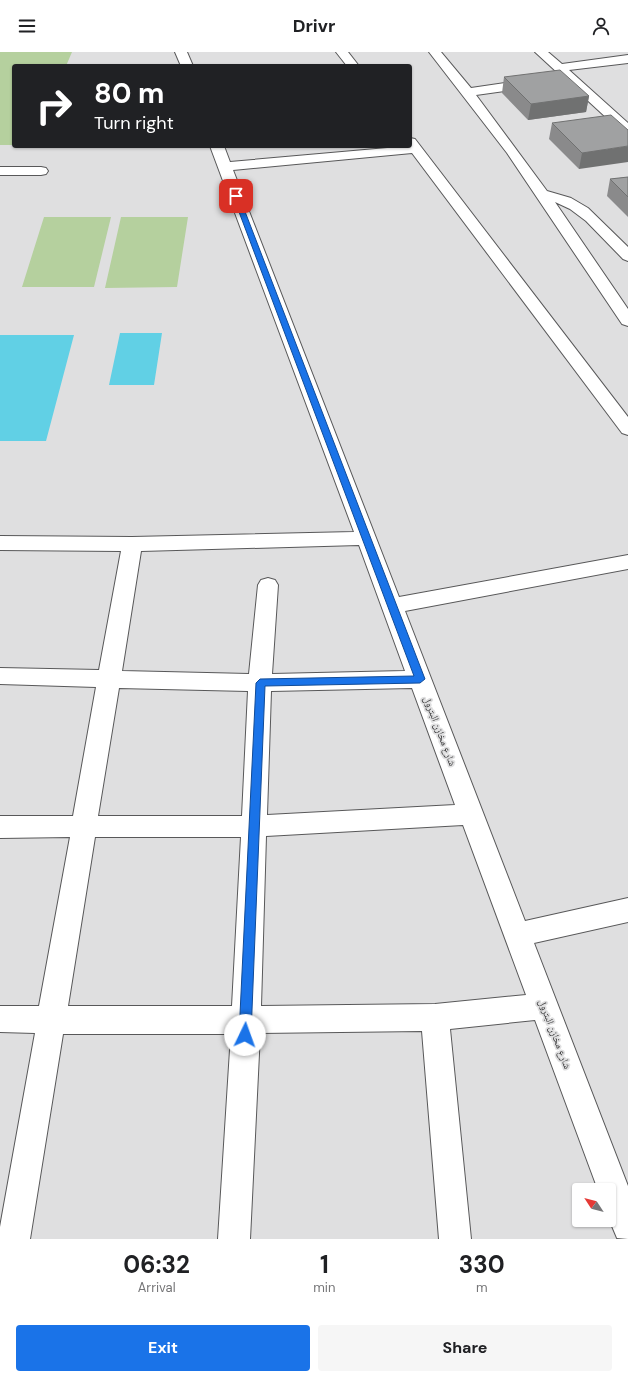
<!DOCTYPE html>
<meta charset="utf-8">
<style>
:root{--surface:#fff;--page:#f6f6f6;--text:#202124;--muted:#757577;--accent:#1a73e8}
body{margin:0;font-family:"DM Sans","Noto Naskh Arabic",sans-serif;background:var(--page);color:var(--text);height:100vh;display:flex;flex-direction:column;font-size:15px;white-space:nowrap}
*{box-sizing:border-box;margin:0}
p{font-size:13px;color:var(--muted)}
.icon{flex:none;width:22px;height:22px;fill:none;stroke:currentColor;stroke-width:2;stroke-linecap:round;stroke-linejoin:round}
.map{position:relative;height:1187px;overflow:hidden}
.drawer{display:flex;flex-direction:column;background:var(--surface);flex:1}
.drawer>*{flex:none}
.top-card{position:absolute;left:12px;top:12px;width:400px;height:84px;border-radius:4px;box-shadow:0 1px 3px #0004;background:#202124;color:#fff;overflow:hidden}
.needle{width:26px;rotate:306deg}
.controls{position:absolute;left:572px;top:1131px;display:grid;gap:8px}
.controls a{display:grid;place-items:center;width:44px;height:44px;border-radius:4px;background:var(--surface);box-shadow:0 1px 3px #0004;font-size:20px}
.pin{position:absolute;display:grid;place-items:center;width:34px;height:34px;color:#fff;margin:-17px;border-radius:8px;box-shadow:0 2px 6px #0006}
.me{position:absolute;width:44px;margin:-22px;rotate:3deg;stroke-linejoin:round;filter:drop-shadow(0 0 3px #0008)}
.turn{display:flex;align-items:center;gap:14px;height:84px;padding:0 16px;font-size:18px}
.turn .icon{width:52px;height:52px;stroke-width:2.5}
.turn b{display:block;font-size:28px;line-height:34px}
.eta{display:flex;justify-content:space-evenly;align-items:center;height:68px;text-align:center}
.eta b{font-size:24px;font-weight:700;line-height:28px}
.action{display:flex;gap:8px;margin-top:auto;padding:8px 16px}
.action a{flex:1;height:46px;border-radius:4px;background:var(--accent);color:#fff;font-size:16px;font-weight:700;line-height:46px;text-align:center}
.action a+a{background:var(--page);color:var(--text)}
header{display:flex;justify-content:space-between;align-items:center;height:52px;padding:0 16px;background:var(--surface);font-size:18px;font-weight:700}
.map>svg:first-child{display:block}
.green{fill:#b5d09e}
.water{fill:#61d0e5}
.lines{fill:none;stroke-linecap:round;stroke-linejoin:round}
.minor-casing{stroke:#585859;stroke-width:2}
.minor{fill:#fff;fill-rule:evenodd}
.wall{fill:#8a8a8b}
.shaded-wall{fill:#707171}
.building{fill:#a0a1a2;stroke:#707171}
.route{fill:#1a73e8;stroke:#114b97}
.labels{text-anchor:middle;dominant-baseline:central;stroke-width:3.5;stroke-linejoin:round;paint-order:stroke}
.street-label{font-size:10px;fill:#373738;stroke:#dfdfe0}
</style>
<header><svg class="icon" aria-label="menu" viewBox="0 0 24 24"><path d="M4 6h16M4 12h16M4 18h16"/></svg>Drivr<svg class="icon" aria-label="person" viewBox="0 0 24 24"><circle cx="12" cy="8" r="4"/><path d="M4 21q1-7 8-7t8 7"/></svg></header>
<div class="map">
<svg width="628" height="1187" viewBox="0 0 628 1187">
<rect width="100%" height="100%" fill="#dfdfe0"/>
<path class="green" d="M0,0H72L66,14H14V93H0Z
M44,165H111L94,235H22Z
M121,165H188L177,235L105,236Z"/>
<path class="water" d="M120,281H162L154,333H109Z
M0,283H74L46,389H0Z"/>
<g class="lines">
<g class="minor-casing">
<path id="minor" d="M175,0H187L193,14H181Z
M336,0H348L359,14H347Z
M429,0H441L471,36L532,27L536,28L538,31L536,34L532,35L476,43L547,139L571,146L588,156L628,195V209L623,207L586,169L570,157L555,150L628,257V274L622,272L507,101Z
M535,0H548L562,12L628,3V11L569,18L628,71V82L623,81Z
M410,86L415,87L628,365V383L622,381L412,101L233,118L399,545L628,503V517L405,559L525,869L628,846V870L534,891L628,1134V1187L617,1186L609,1167V1138H598L535,968L450,977L471,1187H439L422,979L260,981L250,1187H218L231,982H63L30,1187H0V1175L35,981L0,980V954H39L70,785L0,786V764H73L96,635L0,632V616L99,618L121,499L0,498V484L132,485L354,480L210,94H224L230,110L410,94ZM359,493L405,619L272,622L278,533L275,528L268,526L261,528L258,533L249,622L122,619L141,499ZM119,636L248,639L242,764H98ZM412,636L455,753L267,763L271,639ZM463,773L526,943L435,952L261,954L266,784ZM95,785H241L232,954H68Z
M0,115H41L46,116L48,119L46,122L41,123H0Z"/>
</g>
<use href="#minor" class="minor"/>
</g>
<path class="wall" d="M504,25L589,44L586,60L528,68L502,41Z
M552,71L628,78L579,117L549,87Z
M628,125V165L607,144L610,127Z"/>
<path class="shaded-wall" d="M589,44L586,60L528,68L531,52Z
M628,94V110L579,117L582,101Z"/>
<path class="building" d="M560,18L589,44L531,52L504,25Z
M611,63L628,78V94L582,101L552,71Z
M628,125V145L610,127Z"/>
<path class="route" d="M234,143L239,144L425,627L420,631L265,634L251,983L250,987L245,989L241,987L239,983L256,631L260,627L414,624L233,144Z"/>
<g class="labels">
<g class="street-label">
<text transform="translate(440 679) rotate(69)">شارع مخازن البترول</text>
<text transform="translate(555 982) rotate(69)">شارع مخازن البترول</text>
</g>
</g>
</svg>
<div class="controls">
<a><svg class="needle" viewBox="-14 -14 28 28"><path d="M0-13l5 13h-10z" fill="#e53935"/><path d="M0 13l5-13h-10z" fill="#757577"/></svg></a>
</div>
<div class="pin" style="left:236px;top:144px;background:#d93025"><svg class="icon" aria-label="arrive" viewBox="0 0 24 24"><path d="M6 21V4h12l-3 4 3 4H6"/></svg></div>
<svg class="me" style="left:245px;top:983px" viewBox="-20 -20 40 40"><circle r="19" fill="#fff"/><path d="M0-13L10 11 0 6-10 11z" fill="#1a73e8"/></svg>
<div class="top-card">
<div class="turn"><svg class="icon" aria-label="right" viewBox="0 0 24 24"><path d="M7 20v-9h11M14 6l5 5-5 5"/></svg><div><b>80 m</b>Turn right</div></div>
</div>
</div>
<section class="drawer">
<div class="eta">
<div><b>06:32</b><p>Arrival</p></div>
<div><b>1</b><p>min</p></div>
<div><b>330</b><p>m</p></div>
</div>
<div class="action"><a>Exit</a><a>Share</a></div>
</section>
